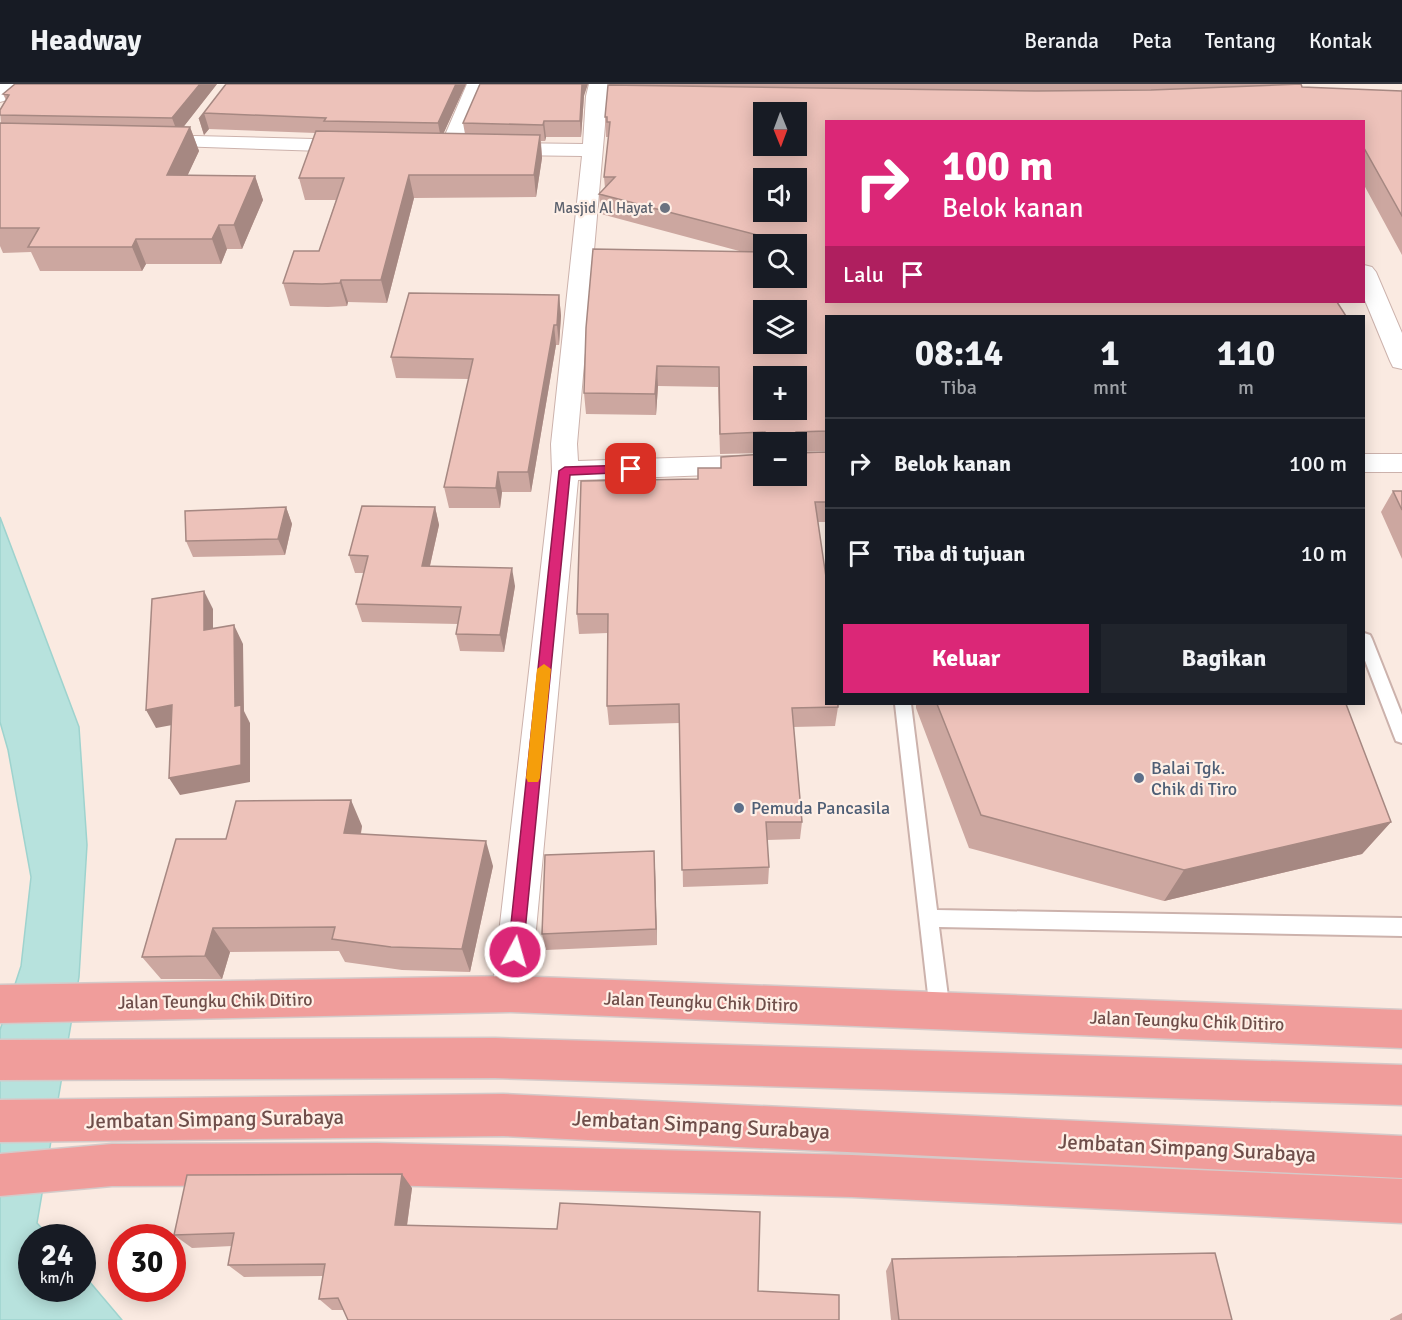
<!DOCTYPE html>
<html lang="id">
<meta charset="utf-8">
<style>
:root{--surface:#171b24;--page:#20242c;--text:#f1f3f6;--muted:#9ea1a6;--line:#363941;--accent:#db2777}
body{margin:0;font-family:Signika,sans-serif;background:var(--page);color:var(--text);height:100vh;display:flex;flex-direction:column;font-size:22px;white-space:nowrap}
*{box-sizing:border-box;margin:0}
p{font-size:20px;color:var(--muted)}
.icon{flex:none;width:33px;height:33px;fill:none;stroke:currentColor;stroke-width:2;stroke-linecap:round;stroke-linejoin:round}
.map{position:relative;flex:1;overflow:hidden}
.drawer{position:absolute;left:825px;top:231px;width:540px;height:390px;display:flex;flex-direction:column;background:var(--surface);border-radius:0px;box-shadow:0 3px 15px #0003}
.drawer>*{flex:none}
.top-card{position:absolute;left:825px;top:36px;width:540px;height:183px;border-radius:0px;box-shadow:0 3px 15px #0003;background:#db2777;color:#fff;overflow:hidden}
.needle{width:39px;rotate:179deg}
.tools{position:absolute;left:753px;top:18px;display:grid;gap:12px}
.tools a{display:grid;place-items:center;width:54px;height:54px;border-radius:0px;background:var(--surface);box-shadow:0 3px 15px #0003;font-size:30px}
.speed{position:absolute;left:18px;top:1140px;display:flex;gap:12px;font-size:30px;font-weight:700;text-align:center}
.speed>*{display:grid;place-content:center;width:78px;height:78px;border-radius:50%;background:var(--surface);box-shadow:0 3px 15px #0003;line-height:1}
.speed small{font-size:15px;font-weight:400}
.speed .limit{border:9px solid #d22;background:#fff;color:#111}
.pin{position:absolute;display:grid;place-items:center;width:51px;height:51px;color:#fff;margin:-26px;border-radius:12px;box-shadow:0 3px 9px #0006}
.me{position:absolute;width:66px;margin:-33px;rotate:6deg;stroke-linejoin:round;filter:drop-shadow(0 0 4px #0008)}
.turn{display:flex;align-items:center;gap:21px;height:126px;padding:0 18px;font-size:27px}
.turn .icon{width:78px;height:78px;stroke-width:2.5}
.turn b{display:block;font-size:42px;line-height:51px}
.then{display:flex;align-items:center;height:57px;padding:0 18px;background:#0003;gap:12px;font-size:22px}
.eta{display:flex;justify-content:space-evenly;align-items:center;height:102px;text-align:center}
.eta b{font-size:36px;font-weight:700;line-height:42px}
.primary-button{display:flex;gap:12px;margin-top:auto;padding:12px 18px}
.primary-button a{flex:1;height:69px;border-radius:0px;background:var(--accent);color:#fff;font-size:24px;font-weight:700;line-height:69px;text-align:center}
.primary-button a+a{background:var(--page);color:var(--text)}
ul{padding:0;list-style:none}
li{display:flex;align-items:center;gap:18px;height:90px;padding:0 18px;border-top:2px solid var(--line)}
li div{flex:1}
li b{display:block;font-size:22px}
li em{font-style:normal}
header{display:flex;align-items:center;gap:36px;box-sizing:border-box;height:84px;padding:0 30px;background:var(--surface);border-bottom:2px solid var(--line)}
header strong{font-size:28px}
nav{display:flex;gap:33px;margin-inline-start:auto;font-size:21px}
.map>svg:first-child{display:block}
.water{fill:#b7e2dd;stroke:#9ed3ce;stroke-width:1.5}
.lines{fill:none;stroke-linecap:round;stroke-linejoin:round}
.lane-casing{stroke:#ccb2ac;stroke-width:4}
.street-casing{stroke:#ccb2ac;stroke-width:2}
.highway-casing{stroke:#d4cac9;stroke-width:3}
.lane{fill:#fff;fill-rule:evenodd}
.street{fill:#fff;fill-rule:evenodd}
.highway{fill:#f09d9b;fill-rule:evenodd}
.wall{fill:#cca7a0;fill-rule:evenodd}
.shaded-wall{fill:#a68882}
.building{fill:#edc2ba;stroke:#a68882;stroke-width:1.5;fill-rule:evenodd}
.route{fill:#db2777;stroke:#8e194d;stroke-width:1.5}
.slow{fill:#f59e0b}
.worship-dot{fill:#6b7280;stroke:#feefe6;stroke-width:2}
.service-dot{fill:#5c6f8a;stroke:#feefe6;stroke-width:2}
.labels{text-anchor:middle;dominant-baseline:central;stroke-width:4.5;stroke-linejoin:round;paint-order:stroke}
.far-worship-label{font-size:15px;fill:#5b616d;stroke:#feefe6;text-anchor:end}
.service-label{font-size:18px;fill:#4e5e75;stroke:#feefe6;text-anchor:start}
.street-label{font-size:18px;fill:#6f4e4a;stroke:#feefe6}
.near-street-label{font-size:21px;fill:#6f4e4a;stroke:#feefe6}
</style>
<header>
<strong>Headway</strong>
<nav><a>Beranda</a><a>Peta</a><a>Tentang</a><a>Kontak</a></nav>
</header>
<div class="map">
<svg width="1402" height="1236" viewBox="0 0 1402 1236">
<rect width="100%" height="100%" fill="#faeae1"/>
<path class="water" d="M0,433L79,643L87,761L79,893L37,1139L50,1153L32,1154V1204H82L83,1190L122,1236H0V946L21,882L31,793L8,666L0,638Z"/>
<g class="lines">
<g class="lane-casing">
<path id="lane" d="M1364,549L1370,551L1372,555L1402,631V659L1396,657L1394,652L1364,574Z
M895,620H911L937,826L1402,834V852L939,843L950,928L947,935L940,937L933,935L930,928Z"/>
</g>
<g class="street-casing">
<path id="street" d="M0,0H17L7,16L0,18Z
M467,0H487L459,65L456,69L449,71L442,69L439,65Z
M589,0H609L608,6L657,8L660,12L657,16L650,18H607L577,360L578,377L764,371V389L578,396L530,910L524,922L511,928L498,922L492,910L552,387L551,360L582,72L498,71L491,69L488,65L491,61L498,59L583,60L586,12Z
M154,51L353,56L360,58L363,62L360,66L353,68L147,61L144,57L147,53Z
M1364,181L1372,183L1376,188L1402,249V285L1393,283L1390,277L1364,214Z
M1364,370H1402V388H1364Z"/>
</g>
<g class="highway-casing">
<path id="highway" d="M511,892L1402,926V964L511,928L0,939V901Z
M495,954L1402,981V1021L495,994L0,996V956Z
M503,1010L1402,1052V1094L503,1052L0,1058V1016Z
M377,1059L852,1071L1402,1095V1139L852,1113L377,1101L112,1102L0,1112V1070L112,1060Z"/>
</g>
<use href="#lane" class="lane"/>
<use href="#street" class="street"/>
<use href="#highway" class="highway"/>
</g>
<path class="wall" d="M15,0H217L183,43H190L199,67L187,92H255L263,116L242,165H227L221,180H146L142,187H40L31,168L3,169L0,162V39L1,40L0,26L6,16L3,10Z
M226,0H466L443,50H465L463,39L584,12L581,53H546L545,57H541L542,74L536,113L414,114L387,219L348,218L347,222L328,223L290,222L283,199L319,167L336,116H305L299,94L316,49L209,45L204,51L199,35Z
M610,0H1288L1302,3L1401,7L1402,5V171L1364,101V38H826V367L796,368V358H764V369L720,370L718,303L658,302L656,331L586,330L584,309L743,168L601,130L599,110L605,104L604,93L608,56V53H606L605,33ZM764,160H796L764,194Z
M559,211L561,232L559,261H556L531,408H502L500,424H449L444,403L469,295L396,294L391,273Z
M826,368V438H818L826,620L838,623L835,642L793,643L802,738L800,755L767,756L769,783L768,800L683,803L680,639L609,641L607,622L608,549L579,550L577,530L698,395V384H721Z
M1393,407H1402V475L1381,428Z
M286,423L292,440L285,471L193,473L186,457Z
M435,423L439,441L430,482L515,502L504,568L460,567L456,550L458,540L362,538L356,520L364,489H355L349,471Z
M916,620H1346L1391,738L1362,770L1164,817L969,764L916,624Z
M362,742L361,750L493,782L470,888L402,886L345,878L339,867L230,868L222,895H161L142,873L226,755Z
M655,784L657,861L546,866L542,850Z
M412,1104L407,1142L557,1145L760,1128L344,1226H332L319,1215L323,1192L244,1193L228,1181L232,1162L192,1164L174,1151Z
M892,1175L1232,1236H891L886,1187Z
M1402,1229V1236H1390V1235Z"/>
<path class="shaded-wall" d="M200,0H217L178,50L172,34Z
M456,0H466L441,55L438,39Z
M582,0H588L584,12L581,53L580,37Z
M204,29L209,45L204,51L199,35Z
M544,37L546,53L545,57L543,41Z
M190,43L199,67L176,116L167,91Z
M540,51L542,74L536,113L534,91Z
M409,91L414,114L387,219L381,196Z
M255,92L263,116L242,165L234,141Z
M219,141L227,165L221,180L212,155Z
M136,155L146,180L142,187L132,163Z
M341,196L348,218L347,222L340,199Z
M559,211L561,232L559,261L557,241Z
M554,241L556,261L531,408L528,388Z
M657,282L658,302L656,331L655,310Z
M498,388L502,408L500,424L496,404Z
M286,423L292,440L285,471L278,455Z
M435,423L439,441L426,499L422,482Z
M512,484L515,502L504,568L500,551Z
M204,507L213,525V565L204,546Z
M234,541L243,560L244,627L250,639V698L180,711L169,694L235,622Z
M172,621L183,639L156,644L146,626Z
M351,716L362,742L356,774L344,749Z
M1391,738L1362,770L1164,817L1184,786Z
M486,757L493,782L470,888L462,865Z
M654,767L655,784L657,861L656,845Z
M213,844L230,868L222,895L205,872Z
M402,1090L412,1104L405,1155L395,1141Z"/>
<path class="building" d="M15,0H200L172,34L0,31V26L9,11L3,10Z
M226,0H456L438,39L324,37L326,34L204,29L199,35Z
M480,0H582L580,37H544L543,41L463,39Z
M1301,0L1302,3L1402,7V132L1364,64V38H826V218H1337L1346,232H826V347L796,348V358H767V351L765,348L720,350L719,283L657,282L655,310L584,309L586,244L593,165L764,168V194H796V160H784V158L599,110L615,93H604L610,38H607V33H605L608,1L1036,7L1151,6ZM764,28H796V62H764ZM764,94H796V128H764ZM764,226H796V260H764ZM764,292H796V326H764Z
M0,39L190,43L167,91L255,92L234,141H219L212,155H136L132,163H28L39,144H0Z
M316,47L540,51L534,91H409L381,196H341L340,199L322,200L283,199L294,167H319L344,94H299Z
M409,209L559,211L557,241H554L528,388H498L496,404L444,403L473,275L391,273Z
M826,368V418H815L826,493V620H838V623L792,624L802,738H766L769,783L682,786L679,620L607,622L608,530H577L581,397L698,395V384H721V373L764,370V392H796V369Z
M1393,407H1402V426Z
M362,422L435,423L422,482L512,484L500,551L456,550L461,523L356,520L368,472L349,471Z
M286,423L278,455L186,457L185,427Z
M204,507V546L234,541L235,622L241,621V681L169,694L172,621L146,626L152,515Z
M937,620H1346L1391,738L1184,786L981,731Z
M351,716L344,749L486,757L462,865L391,863L332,855L335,843L213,844L205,872L142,873L176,755H226L236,717Z
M654,767L656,845L542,850L545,771Z
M402,1090L395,1141L557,1145L560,1119L760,1128L758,1207L839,1211V1236H348L338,1214L319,1215L325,1180L228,1181L234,1149L174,1151L187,1091Z
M1215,1169L1232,1236H899L892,1175Z"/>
<path class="route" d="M631,381L635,382V388L570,391L523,868L521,873L515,875L510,873L508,868L559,387L565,383Z"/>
<path class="slow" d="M544,580L551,585L540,694L538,698H528L526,694L537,585Z"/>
<circle class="worship-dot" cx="665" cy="124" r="6"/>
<g class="service-dot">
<circle cx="1139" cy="694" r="6"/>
<circle cx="739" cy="724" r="6"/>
</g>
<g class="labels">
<g class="far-worship-label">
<text x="653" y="124">Masjid Al Hayat</text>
</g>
<g class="service-label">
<text x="1151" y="684">Balai Tgk.<tspan x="1151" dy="21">Chik di Tiro</tspan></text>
<text x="751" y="724">Pemuda Pancasila</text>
</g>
<g class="street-label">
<text transform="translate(215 917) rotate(-1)">Jalan Teungku Chik Ditiro</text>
<text transform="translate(701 918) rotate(2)">Jalan Teungku Chik Ditiro</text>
<text transform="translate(1187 937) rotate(2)">Jalan Teungku Chik Ditiro</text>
</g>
<g class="near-street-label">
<text transform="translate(215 1035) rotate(-1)">Jembatan Simpang Surabaya</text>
<text transform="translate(701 1041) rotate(3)">Jembatan Simpang Surabaya</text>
<text transform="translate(1187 1064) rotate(3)">Jembatan Simpang Surabaya</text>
</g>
</g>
</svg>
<div class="tools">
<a><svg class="needle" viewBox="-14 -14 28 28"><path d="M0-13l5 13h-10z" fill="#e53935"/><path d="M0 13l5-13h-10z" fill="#9ea1a6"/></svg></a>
<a><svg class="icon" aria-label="sound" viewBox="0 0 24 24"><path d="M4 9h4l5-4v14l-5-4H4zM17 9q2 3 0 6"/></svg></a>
<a><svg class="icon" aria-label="search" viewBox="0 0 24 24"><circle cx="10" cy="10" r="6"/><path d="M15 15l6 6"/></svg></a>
<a><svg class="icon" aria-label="layers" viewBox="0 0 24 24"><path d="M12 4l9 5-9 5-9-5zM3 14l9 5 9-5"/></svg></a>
<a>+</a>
<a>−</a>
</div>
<div class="speed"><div>24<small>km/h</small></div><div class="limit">30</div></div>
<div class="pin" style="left:631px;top:385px;background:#d93025"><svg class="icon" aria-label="arrive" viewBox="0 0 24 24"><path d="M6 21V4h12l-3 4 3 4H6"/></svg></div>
<svg class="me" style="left:515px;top:868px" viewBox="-20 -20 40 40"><circle r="17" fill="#db2777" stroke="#fff" stroke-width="3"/><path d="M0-11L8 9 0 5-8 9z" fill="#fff"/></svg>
<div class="top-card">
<div class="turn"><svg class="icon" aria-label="right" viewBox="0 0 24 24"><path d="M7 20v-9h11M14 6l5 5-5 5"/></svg><div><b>100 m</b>Belok kanan</div></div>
<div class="then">Lalu<svg class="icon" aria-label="arrive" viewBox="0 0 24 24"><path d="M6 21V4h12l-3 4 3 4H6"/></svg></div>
</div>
<section class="drawer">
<div class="eta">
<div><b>08:14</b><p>Tiba</p></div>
<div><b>1</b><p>mnt</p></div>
<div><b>110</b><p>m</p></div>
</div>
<ul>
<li><svg class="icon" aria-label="right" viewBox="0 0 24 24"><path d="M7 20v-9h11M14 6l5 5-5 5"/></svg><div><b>Belok kanan</b></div><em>100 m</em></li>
<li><svg class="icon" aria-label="arrive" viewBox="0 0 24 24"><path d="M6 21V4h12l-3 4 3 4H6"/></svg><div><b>Tiba di tujuan</b></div><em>10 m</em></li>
</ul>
<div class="primary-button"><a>Keluar</a><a>Bagikan</a></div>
</section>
</div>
